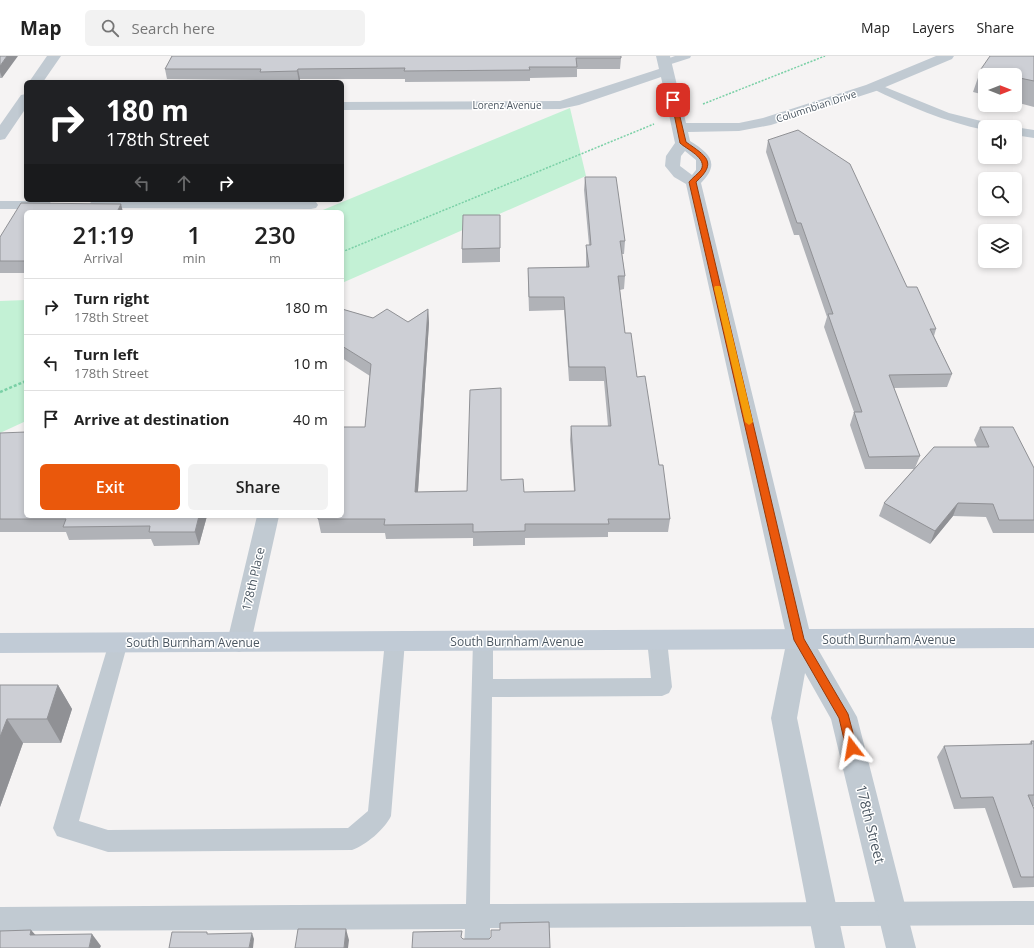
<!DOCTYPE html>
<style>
:root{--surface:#fff;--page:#f2f2f2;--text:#222;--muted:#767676;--line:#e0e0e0;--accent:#ea580c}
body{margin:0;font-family:"Open Sans",sans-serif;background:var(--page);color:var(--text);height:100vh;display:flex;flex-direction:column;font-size:15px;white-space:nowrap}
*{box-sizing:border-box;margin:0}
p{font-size:13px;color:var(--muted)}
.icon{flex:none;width:22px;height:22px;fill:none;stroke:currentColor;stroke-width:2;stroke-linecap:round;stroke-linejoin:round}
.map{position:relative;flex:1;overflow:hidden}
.details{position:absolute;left:24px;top:154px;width:320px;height:308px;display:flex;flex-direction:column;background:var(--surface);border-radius:6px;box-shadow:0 2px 6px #0003}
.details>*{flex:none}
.top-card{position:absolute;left:24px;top:24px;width:320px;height:122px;border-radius:6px;box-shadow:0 2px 6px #0003;background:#202124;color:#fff;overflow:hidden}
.needle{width:26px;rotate:90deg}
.buttons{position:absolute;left:978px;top:12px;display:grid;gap:8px}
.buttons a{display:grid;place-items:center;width:44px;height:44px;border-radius:6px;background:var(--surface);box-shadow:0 2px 6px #0003;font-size:20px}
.pin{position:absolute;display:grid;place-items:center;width:34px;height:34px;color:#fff;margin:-17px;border-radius:8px;box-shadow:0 2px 6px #0006}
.me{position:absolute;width:44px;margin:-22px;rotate:346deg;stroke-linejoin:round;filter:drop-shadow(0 0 3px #0008)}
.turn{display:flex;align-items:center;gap:14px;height:84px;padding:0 16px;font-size:18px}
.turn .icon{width:52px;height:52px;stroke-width:2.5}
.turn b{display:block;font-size:28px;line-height:34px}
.lanes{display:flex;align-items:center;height:38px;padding:0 16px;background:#0003;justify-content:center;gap:20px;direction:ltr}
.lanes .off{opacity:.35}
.eta{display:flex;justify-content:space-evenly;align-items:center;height:68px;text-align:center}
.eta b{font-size:24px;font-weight:600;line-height:28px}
.button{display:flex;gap:8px;margin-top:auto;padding:8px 16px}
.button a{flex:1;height:46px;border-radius:6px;background:var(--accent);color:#fff;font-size:16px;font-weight:600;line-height:46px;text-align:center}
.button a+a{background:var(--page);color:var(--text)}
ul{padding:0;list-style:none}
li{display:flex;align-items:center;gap:12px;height:56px;padding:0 16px;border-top:1px solid var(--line)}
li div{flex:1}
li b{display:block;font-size:15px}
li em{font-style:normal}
header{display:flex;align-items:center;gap:24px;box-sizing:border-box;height:56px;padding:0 20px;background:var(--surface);border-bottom:1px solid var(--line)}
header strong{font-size:19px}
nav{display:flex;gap:22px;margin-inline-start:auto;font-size:14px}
.search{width:280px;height:36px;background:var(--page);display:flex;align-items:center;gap:10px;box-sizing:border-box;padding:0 14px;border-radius:6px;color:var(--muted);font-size:15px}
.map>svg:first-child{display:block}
.green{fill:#c3f1d5}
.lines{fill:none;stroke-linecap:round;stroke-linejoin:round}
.path-far1{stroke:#7ad0a6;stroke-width:1.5;stroke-dasharray:2 1.5;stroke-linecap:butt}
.path{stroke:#7ad0a6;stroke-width:2.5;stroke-dasharray:3 2;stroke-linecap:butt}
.lane{fill:#c1cad2;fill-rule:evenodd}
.street{fill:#c1cad2;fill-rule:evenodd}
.secondary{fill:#c1cbd6;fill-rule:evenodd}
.wall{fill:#b0b2b7}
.shaded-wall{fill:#909195}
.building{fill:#cdcfd5;stroke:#909195}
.route{fill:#ea580c;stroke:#983908}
.slow{fill:#f59e0b}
.labels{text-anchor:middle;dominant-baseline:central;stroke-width:3;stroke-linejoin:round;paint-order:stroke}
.far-street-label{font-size:10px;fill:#4a5661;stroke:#fff}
.street-label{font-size:12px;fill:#4a5661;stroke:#fff}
.near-street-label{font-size:14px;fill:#4a5661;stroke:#fff}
</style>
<header>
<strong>Map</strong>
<div class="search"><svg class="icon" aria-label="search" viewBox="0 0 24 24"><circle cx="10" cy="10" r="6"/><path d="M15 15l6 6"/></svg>Search here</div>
<nav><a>Map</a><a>Layers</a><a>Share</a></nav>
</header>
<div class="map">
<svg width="1034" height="892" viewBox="0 0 1034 892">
<rect width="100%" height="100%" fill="#f5f3f3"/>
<path class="green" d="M570,52L586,120L342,227V156H318Z
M26,244V365L0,377V245Z"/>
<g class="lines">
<path class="path-far1" d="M703,48L825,0
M342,196L654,68"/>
<path class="path" d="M0,336L26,325"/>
<path class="lane" d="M675,0H691L690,2L665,10L659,7L661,5Z
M875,27L949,57L993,68L995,71H985V74C945,66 908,50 871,32L869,30L871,28Z
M1015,71L1034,74V82L1015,79Z
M0,145H45L50,146L52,149L50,152L45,153H0Z
M96,145H311L316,146L318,149L316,152L311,153L91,152L89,149L91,146Z
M657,576L664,578L667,584L672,631L669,637L662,640L492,641L490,848L1034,845V869L490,872V892H464L465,873L0,875V851L466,848L473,585L476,579L483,577L490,579L493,585V623L651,622L647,584L650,578Z
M395,577L402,579L405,585L391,760C384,774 366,789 352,794L108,796L57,780L53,772L111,580L118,578L125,580L128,586L79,765L108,774L348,772L368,755L385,585L388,579Z"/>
<path class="street" d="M47,0H61L43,26H29Z
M656,0H670L686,67H739L763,62L866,29L936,0H954L952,3L876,35L771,69L739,75L688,76L690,85C709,97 721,107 701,127L811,581L857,661L916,892H886L831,663L805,617L797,662L845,892H815L771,662L787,583L686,128L674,121L665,110L666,100L675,87L661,21L579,49L560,53L342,54V46L560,45L659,13ZM685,95L696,104V114L692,119L680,110L681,100Z
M26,38V52L5,83L0,84V69L21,39Z
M257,460H279L251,586L248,593L239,596L230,593L227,586Z"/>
<path class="secondary" d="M1034,572V592L0,597V577Z"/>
</g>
<path class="wall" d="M0,0L2,22H0Z
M172,0L621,2L620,13H577V21L530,22V25L405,26V23H300L299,26H262V24L167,23L165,13Z
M1034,0V51L1015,46V19H985V39L973,36L981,13Z
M768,84L907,231L936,273L934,280L952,318L947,331L894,332L920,400L915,412L977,391L974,384L980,371L1034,412V477H993L986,461L953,460L930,488L879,460L884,447L914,413H865L850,369L854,356L824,271L827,261L799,179H794L766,96Z
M585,121L625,185L624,198H622L625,220L624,233L620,234L625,277L659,409L670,463L668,476H608V481L525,482V489L473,490V482L386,483L385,477H321L318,463L365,371L370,320L342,302V253L373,262L408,266L428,253L429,267L418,436L467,435L501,424L524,436L574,435L570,384L571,370H608L604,325H569L564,254L529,255L528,225V212L586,211V189H589L584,134Z
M26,156V217H0V181Z
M500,159V206L462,207V193Z
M0,377L207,460L199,489L154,490L151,483L69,484L66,476H0Z
M0,629H58L72,653L61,687H23L0,751Z
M1031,685H1034V750H1033L1034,753V831L1013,832L985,752L954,753L937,701L944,690L1029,688Z"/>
<path class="shaded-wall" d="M7,0H18L2,22L0,16V10Z
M298,13L300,23L299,26L297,15Z
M121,148L123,156H117Z
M428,253L429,267L417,449L415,436Z
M958,447L953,460L930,488L935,475Z
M199,460H207L199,489L195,476Z
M58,629L72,653L61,687L47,663Z
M7,663L23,687L0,751V681Z
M346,873L349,884L348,892H344Z
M31,874L41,885L30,879Z
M252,877L254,883L253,892H249Z
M92,878L101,890L100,892H89Z"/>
<path class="building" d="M0,0H7L0,10Z
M172,0H621V2H576L577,11H529L530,14L404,15L405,12L298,13L297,15L260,16L261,13H165Z
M990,0H1034V25L1015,21V19H1007L981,13Z
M798,74L850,108L907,231H917L936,273H930L952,318L889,319L920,400L869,401L854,356H862L828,258H833L801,167H797L768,84Z
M585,121H616L625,185H620L625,220H618L625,277H631L637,321L645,320L659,409H663L670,463H608L609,468H525V475L473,476V468L384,469L385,463H318V460H342V371H365L371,308L342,290V253L373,262L387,253L408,266L428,253L415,436L467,435L470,334L501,332V424L523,423L524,436L575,435L571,370H611L605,311H569L564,241H529L528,212L589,211L586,189H591Z
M21,147L121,148L117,156H26V205H0V181Z
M463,159H500V192L462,193Z
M980,371H1013L1034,412V464H999L993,448L958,447L935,475L884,447L934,391H989Z
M26,376V460H199L195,476H149L150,470L63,471L66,463H0V377Z
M0,629H58L47,663H7L0,681Z
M1031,685H1034V739H1028L1034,753V821H1021L993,741L961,742L944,690L1032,688Z
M549,866L550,892H412L413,876L462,875L461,881L463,883H489L491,881V874H500V867Z
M298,873H346L344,892H295Z
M31,874L30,879L92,878L89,892H0V875Z
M172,876H207V878L252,877L249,892H169Z"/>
<path class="route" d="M671,43L676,44L686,86C706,100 718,106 696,126L804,583L848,658L857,692L856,695L852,697L848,695L846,692L839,662L794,584L689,126C693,121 698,118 701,114C708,102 686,93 680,87Z"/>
<path class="slow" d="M715,230H720L721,232L753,366L749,369L745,366L714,232Z"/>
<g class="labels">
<g class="far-street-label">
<text x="507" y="49">Lorenz Avenue</text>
<text transform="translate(816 50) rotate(-18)">Columnbian Drive</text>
</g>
<g class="street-label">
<text transform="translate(253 523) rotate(-77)">178th Place</text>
<text x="889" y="583">South Burnham Avenue</text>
<text x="517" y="585">South Burnham Avenue</text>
<text x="193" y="586">South Burnham Avenue</text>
</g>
<g class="near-street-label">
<text transform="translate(871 768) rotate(76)">178th Street</text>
</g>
</g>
</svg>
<div class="buttons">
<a><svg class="needle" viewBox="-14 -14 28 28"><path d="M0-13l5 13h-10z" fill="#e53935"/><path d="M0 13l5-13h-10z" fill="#767676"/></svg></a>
<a><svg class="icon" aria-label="sound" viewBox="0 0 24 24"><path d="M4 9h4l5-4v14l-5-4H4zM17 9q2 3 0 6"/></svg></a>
<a><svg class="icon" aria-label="search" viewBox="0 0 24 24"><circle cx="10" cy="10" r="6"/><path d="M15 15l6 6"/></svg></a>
<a><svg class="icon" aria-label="layers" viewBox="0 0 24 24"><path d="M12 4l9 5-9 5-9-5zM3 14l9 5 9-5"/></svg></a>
</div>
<div class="pin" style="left:673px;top:44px;background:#d93025"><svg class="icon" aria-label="arrive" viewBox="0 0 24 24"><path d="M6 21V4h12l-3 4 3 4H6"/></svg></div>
<svg class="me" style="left:852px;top:692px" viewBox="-20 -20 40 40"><path d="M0-17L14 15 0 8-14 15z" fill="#ea580c" stroke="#fff" stroke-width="4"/></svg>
<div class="top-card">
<div class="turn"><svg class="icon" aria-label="right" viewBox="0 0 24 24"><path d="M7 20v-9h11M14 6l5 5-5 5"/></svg><div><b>180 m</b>178th Street</div></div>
<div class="lanes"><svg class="icon off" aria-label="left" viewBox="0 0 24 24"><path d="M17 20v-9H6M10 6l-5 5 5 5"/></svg><svg class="icon off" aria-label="ahead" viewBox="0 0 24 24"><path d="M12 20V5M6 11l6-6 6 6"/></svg><svg class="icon" aria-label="right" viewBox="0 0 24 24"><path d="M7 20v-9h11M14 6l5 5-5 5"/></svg></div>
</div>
<section class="details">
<div class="eta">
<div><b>21:19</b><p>Arrival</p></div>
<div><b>1</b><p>min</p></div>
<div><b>230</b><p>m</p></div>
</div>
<ul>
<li><svg class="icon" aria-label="right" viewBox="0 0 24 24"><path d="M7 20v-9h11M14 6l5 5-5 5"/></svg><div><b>Turn right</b><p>178th Street</p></div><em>180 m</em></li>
<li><svg class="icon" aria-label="left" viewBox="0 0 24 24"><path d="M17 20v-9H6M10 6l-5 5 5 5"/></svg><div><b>Turn left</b><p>178th Street</p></div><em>10 m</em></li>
<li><svg class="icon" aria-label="arrive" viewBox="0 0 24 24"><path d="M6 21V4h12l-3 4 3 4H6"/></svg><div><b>Arrive at destination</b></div><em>40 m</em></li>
</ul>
<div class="button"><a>Exit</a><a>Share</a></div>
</section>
</div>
